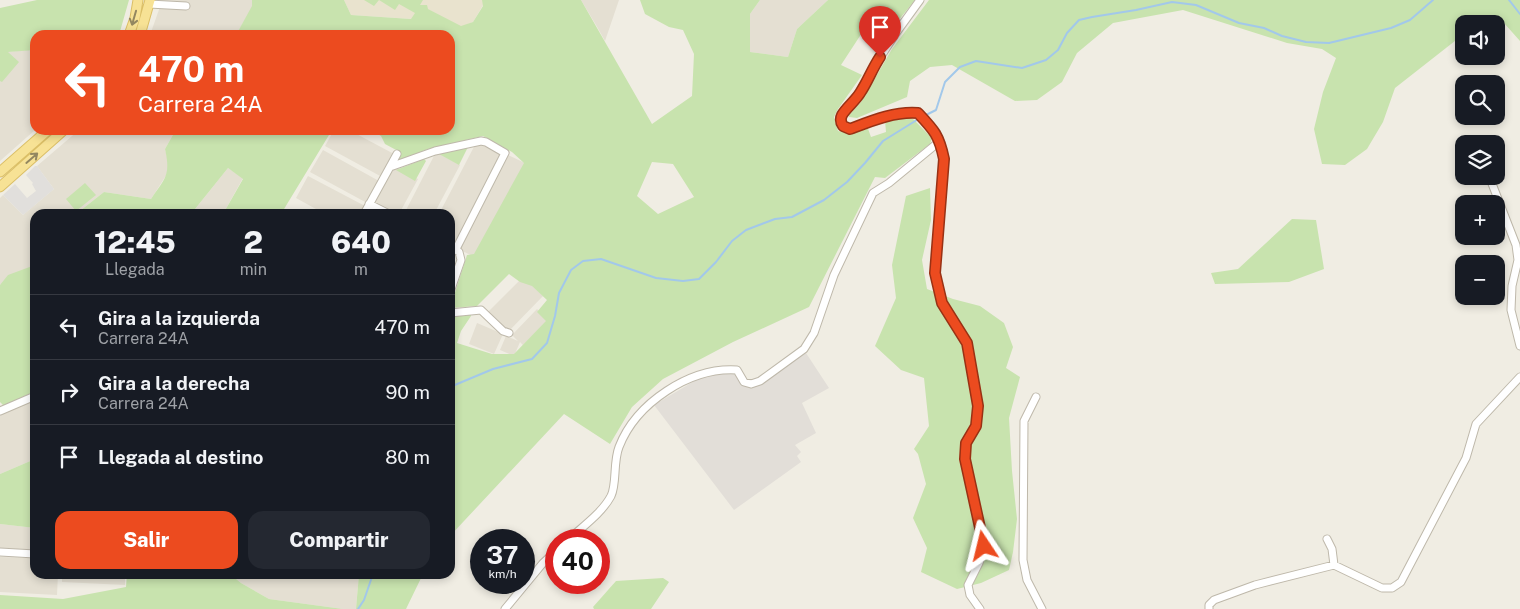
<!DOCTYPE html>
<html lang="es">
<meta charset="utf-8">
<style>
:root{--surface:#171b24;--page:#242831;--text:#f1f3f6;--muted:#9ea1a6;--line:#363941;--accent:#ec4b1f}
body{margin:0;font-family:"Public Sans",sans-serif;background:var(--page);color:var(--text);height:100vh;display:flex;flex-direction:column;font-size:19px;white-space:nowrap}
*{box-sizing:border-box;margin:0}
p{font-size:16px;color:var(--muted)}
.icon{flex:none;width:28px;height:28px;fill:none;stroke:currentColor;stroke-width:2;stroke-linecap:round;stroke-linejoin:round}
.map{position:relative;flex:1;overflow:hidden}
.sheet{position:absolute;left:30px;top:209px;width:425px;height:370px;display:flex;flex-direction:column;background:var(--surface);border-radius:15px;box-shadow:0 2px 8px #0003}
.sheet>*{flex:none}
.guide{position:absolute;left:30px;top:30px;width:425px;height:105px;border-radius:15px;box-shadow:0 2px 8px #0003;background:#ec4b1f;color:#fff;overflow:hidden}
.buttons{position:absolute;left:1455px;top:15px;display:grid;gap:10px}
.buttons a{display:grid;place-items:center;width:50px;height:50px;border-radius:10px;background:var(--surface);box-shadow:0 2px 8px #0003;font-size:25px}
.speed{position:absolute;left:470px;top:529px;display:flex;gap:10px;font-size:25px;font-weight:700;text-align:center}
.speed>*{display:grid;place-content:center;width:65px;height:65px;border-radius:50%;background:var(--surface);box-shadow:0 2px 8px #0003;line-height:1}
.speed small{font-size:12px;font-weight:400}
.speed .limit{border:8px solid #d22;background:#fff;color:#111}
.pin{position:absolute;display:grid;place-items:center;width:42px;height:42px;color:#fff;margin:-51px -21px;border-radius:50% 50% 50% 0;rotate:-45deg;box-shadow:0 0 5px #0007}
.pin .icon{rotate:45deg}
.me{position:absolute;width:55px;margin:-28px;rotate:350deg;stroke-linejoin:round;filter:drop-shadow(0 0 4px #0008)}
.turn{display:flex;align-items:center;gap:18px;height:105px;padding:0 25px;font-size:22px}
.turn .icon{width:65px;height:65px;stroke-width:2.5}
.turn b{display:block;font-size:35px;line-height:42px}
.eta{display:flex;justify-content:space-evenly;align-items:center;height:85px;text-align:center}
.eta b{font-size:30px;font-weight:800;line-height:35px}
.button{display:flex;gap:10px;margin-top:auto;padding:10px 25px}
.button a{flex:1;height:58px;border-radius:15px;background:var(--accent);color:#fff;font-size:20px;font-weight:800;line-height:58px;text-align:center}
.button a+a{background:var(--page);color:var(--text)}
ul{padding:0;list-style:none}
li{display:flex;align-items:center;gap:15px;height:65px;padding:0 25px;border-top:1px solid var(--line)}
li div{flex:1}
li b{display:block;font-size:19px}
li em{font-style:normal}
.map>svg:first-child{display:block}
.residential{fill:#e4dfd2}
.industrial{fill:#e2ded8}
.education{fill:#e9e3ce}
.green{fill:#c8e3ae;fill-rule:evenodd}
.parking{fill:#e1dfdc}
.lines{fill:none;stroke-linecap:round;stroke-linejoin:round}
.stream{stroke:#a2c8ea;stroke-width:2}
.minor-casing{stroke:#beb8aa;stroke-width:9}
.major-casing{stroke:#dbbf67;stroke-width:11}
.minor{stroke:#fff;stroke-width:7}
.major{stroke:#f7e295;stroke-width:9}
.oneway{stroke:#938760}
.route-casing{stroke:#993114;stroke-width:12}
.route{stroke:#ec4b1f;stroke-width:9}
</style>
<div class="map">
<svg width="1520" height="609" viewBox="0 0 1520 609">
<rect width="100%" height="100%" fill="#f0ede3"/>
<path class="residential" d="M160,0H252L253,6L236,35H150L161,4Z
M581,0H619L605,41L596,25Z
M760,0H828L797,29L788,57L750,52V14Z
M26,50H35V130L0,161V61L8,52Z
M79,130H192L174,133L165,149L169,165L167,174L151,199L104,192L76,214H35V265L0,285V198L3,195L23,215L54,189L37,166Z
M334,130H349L394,154L382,177L325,146Z
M477,141L504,155L455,247L450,244V214H439Z
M323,150L379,181L367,203L310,172Z
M436,152L460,165L434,214H404Z
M508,155L525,163L475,257L458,249Z
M392,166L418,179L399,214H394L373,203Z
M228,168L243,178L223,214H191Z
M308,176L365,206L361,214H325L296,198Z
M523,277L543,296L508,332L488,312Z
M537,309L548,320L523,345L520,342L514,356L500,350L506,336L518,341L512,335Z
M477,323L503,334L494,354L469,344Z
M35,400V459L0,474V415Z
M0,524L35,528V550L0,548Z
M0,557L35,558V574H58L57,595L0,592Z
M62,574H125V585L62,582Z
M230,574H359L356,609H343L269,599L241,583Z"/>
<path class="industrial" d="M806,353L829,388L802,403L816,433L795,445L801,452L797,456L801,462L734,510L654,405L696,380L724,371L734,373L738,377L756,385Z"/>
<path class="education" d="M344,0H486L473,22L461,27L420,5L412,19L351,15Z"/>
<path class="green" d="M37,0H129L119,35H35V50L8,52L19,62L2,82L0,81V8Z
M252,0H344L351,15L411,19L415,13L399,4L395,10L379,0L374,6L364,0H423L420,5H427L428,9L461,26L473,22L483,6L482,0H581L652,124L692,96L694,54L683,30L669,27L645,14L640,0H760L750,14V52L788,57L797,29L828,0H915L889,32L871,19L841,65L862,75L838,109L834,117L838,131L848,133L867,126L871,137L886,132L885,121L911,117L932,138L930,144L885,178L875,177L809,307L733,342L663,379L632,407L610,444L564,414L450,536V317L471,314V316L461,331L457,343L492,354H514L546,321L537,312L547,300L532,286L520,282L509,274L477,306L450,308L467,255L474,254L524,163L512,152L483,136L428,149L397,161L400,156L398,151L385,144L381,136L371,130H450V35H236L252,6ZM652,162L673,164L694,197L658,214L637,196Z
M929,0H1520V41L1504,23L1496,25V24H1464V36L1460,37L1395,88L1383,122L1367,149L1345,165L1322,164L1314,129L1323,92L1336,58L1322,49L1287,43L1183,10L1113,23L1077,53L1062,82L1037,100L1015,101L952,65L930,67L910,81L907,97L857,118L849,117V115L861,102L892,49Z
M192,130H332L281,214H223L243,179L228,168L191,214H76L104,192L151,199C165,178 171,176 165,149L174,133Z
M468,147L459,165L439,154Z
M424,159L426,161L415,181L396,170Z
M85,183L96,195L76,211L66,199Z
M930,188L931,220L922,260L927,289L953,299L980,306L1004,323L1013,347L1006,368L1020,377L1009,418L1012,471L1017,519L1013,552L1009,570L981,583L957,589L921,572L927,548L913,518L926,484L918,454L914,449L929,426L924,378L901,370L875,346L896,298L892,265L906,196Z
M1292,219L1316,220L1324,269L1289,282L1215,284L1211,273L1238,269Z
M35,265V391L4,406L0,402V285L8,275Z
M35,459V528L0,524V474Z
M127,574H230L241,583L269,599L343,609H0V595L63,599L126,587Z
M359,574H423L406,609H356Z
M663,578L669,582L651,609H594L593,607L616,581Z"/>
<path class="parking" d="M35,166H37L54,189L23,215L3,195L15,184L27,198L36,191L32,184L33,183L26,175Z"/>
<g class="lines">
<path class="stream" d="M1509,0L1520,14
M924,116L936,110L945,82L960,67L976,61L1022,68L1046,60L1058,50L1067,33L1079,20L1092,17L1136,10L1172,2L1196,5L1239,23L1264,28L1282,36L1306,42L1329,43L1391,28L1410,20L1433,0
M450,387L493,369L532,359L547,343L555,316L559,293L571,270L583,261L601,259L656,278L683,281L699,279L716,262L732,241L746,230L775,219L792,217L824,200L847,182L865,163L883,141L920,118
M358,609L364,600L373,574"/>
<g class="minor-casing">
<path id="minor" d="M920,0L896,33L872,70L861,92L852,105L843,114L841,121L843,126L850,129C871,121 895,112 918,113C933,129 939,137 944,159L935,273L942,303L967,343L978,406L976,426L966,443L965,459L981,528L984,545L979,563L968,585L970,595L980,609
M149,4L186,6
M390,167L435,151L481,141L486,142L505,153L456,249
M1489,176L1516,245L1518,260L1512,286L1511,310L1520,346
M369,204L389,214
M364,214L397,154
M450,246L459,252L461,260L450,292
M450,313L481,310L503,331L509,333
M1036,397L1024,421L1023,560L1027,580L1042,609
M0,411L35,396
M1327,539L1332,549L1334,565
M568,540C582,527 602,513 611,496C617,484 613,462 619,447C636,403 690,367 737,370L744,382L751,384L760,381L804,349L814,333L834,275L873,193L889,183L940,141
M0,552L35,554
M505,609L543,563L556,551
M1209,609V605L1214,600L1255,585L1334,565L1382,588H1392L1401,582L1466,458L1476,424L1520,377"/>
</g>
<g class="major-casing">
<path id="major" d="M129,35L135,18L138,0
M140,35L150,0
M0,172L48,130
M0,187L64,130"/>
</g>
<use href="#minor" class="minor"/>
<use href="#major" class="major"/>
</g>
<defs><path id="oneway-shaft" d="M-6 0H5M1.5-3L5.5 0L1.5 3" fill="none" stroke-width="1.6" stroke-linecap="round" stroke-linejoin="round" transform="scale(1.25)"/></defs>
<g class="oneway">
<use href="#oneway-shaft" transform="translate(134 18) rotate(106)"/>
<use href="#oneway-shaft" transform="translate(32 158) rotate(-41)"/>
</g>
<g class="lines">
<g class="route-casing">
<path id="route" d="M880,57C872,69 868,81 860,93C856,100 845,109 842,115C840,119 841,123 843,126L850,129C871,121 895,111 918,113C934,130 939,135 944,159L935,273L942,303L967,343L978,406L976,426L966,443L965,459L984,546"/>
</g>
<use href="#route" class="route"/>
</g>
</svg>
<div class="buttons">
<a><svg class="icon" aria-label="sound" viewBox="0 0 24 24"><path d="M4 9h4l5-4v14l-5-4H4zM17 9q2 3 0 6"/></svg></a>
<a><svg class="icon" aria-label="search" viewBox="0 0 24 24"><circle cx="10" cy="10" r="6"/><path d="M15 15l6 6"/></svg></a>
<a><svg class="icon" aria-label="layers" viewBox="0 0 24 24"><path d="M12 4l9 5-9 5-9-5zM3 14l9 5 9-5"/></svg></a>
<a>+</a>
<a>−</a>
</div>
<div class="speed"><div>37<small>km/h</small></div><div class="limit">40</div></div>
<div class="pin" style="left:880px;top:57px;background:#d93025"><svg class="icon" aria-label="arrive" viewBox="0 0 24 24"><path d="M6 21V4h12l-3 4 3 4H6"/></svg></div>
<svg class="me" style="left:984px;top:546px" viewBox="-20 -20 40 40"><path d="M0-17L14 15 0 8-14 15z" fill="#ec4b1f" stroke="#fff" stroke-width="4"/></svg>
<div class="guide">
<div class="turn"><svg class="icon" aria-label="left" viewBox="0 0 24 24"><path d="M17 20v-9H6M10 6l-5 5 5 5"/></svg><div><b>470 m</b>Carrera 24A</div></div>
</div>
<section class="sheet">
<div class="eta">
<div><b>12:45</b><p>Llegada</p></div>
<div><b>2</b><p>min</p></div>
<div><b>640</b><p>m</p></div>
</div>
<ul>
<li><svg class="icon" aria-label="left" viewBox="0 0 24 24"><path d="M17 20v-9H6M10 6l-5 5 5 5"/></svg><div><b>Gira a la izquierda</b><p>Carrera 24A</p></div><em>470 m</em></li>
<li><svg class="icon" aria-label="right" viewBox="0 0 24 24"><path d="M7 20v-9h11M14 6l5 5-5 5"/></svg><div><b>Gira a la derecha</b><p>Carrera 24A</p></div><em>90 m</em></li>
<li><svg class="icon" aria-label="arrive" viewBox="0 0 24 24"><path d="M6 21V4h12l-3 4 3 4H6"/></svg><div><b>Llegada al destino</b></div><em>80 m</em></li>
</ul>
<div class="button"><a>Salir</a><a>Compartir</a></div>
</section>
</div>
